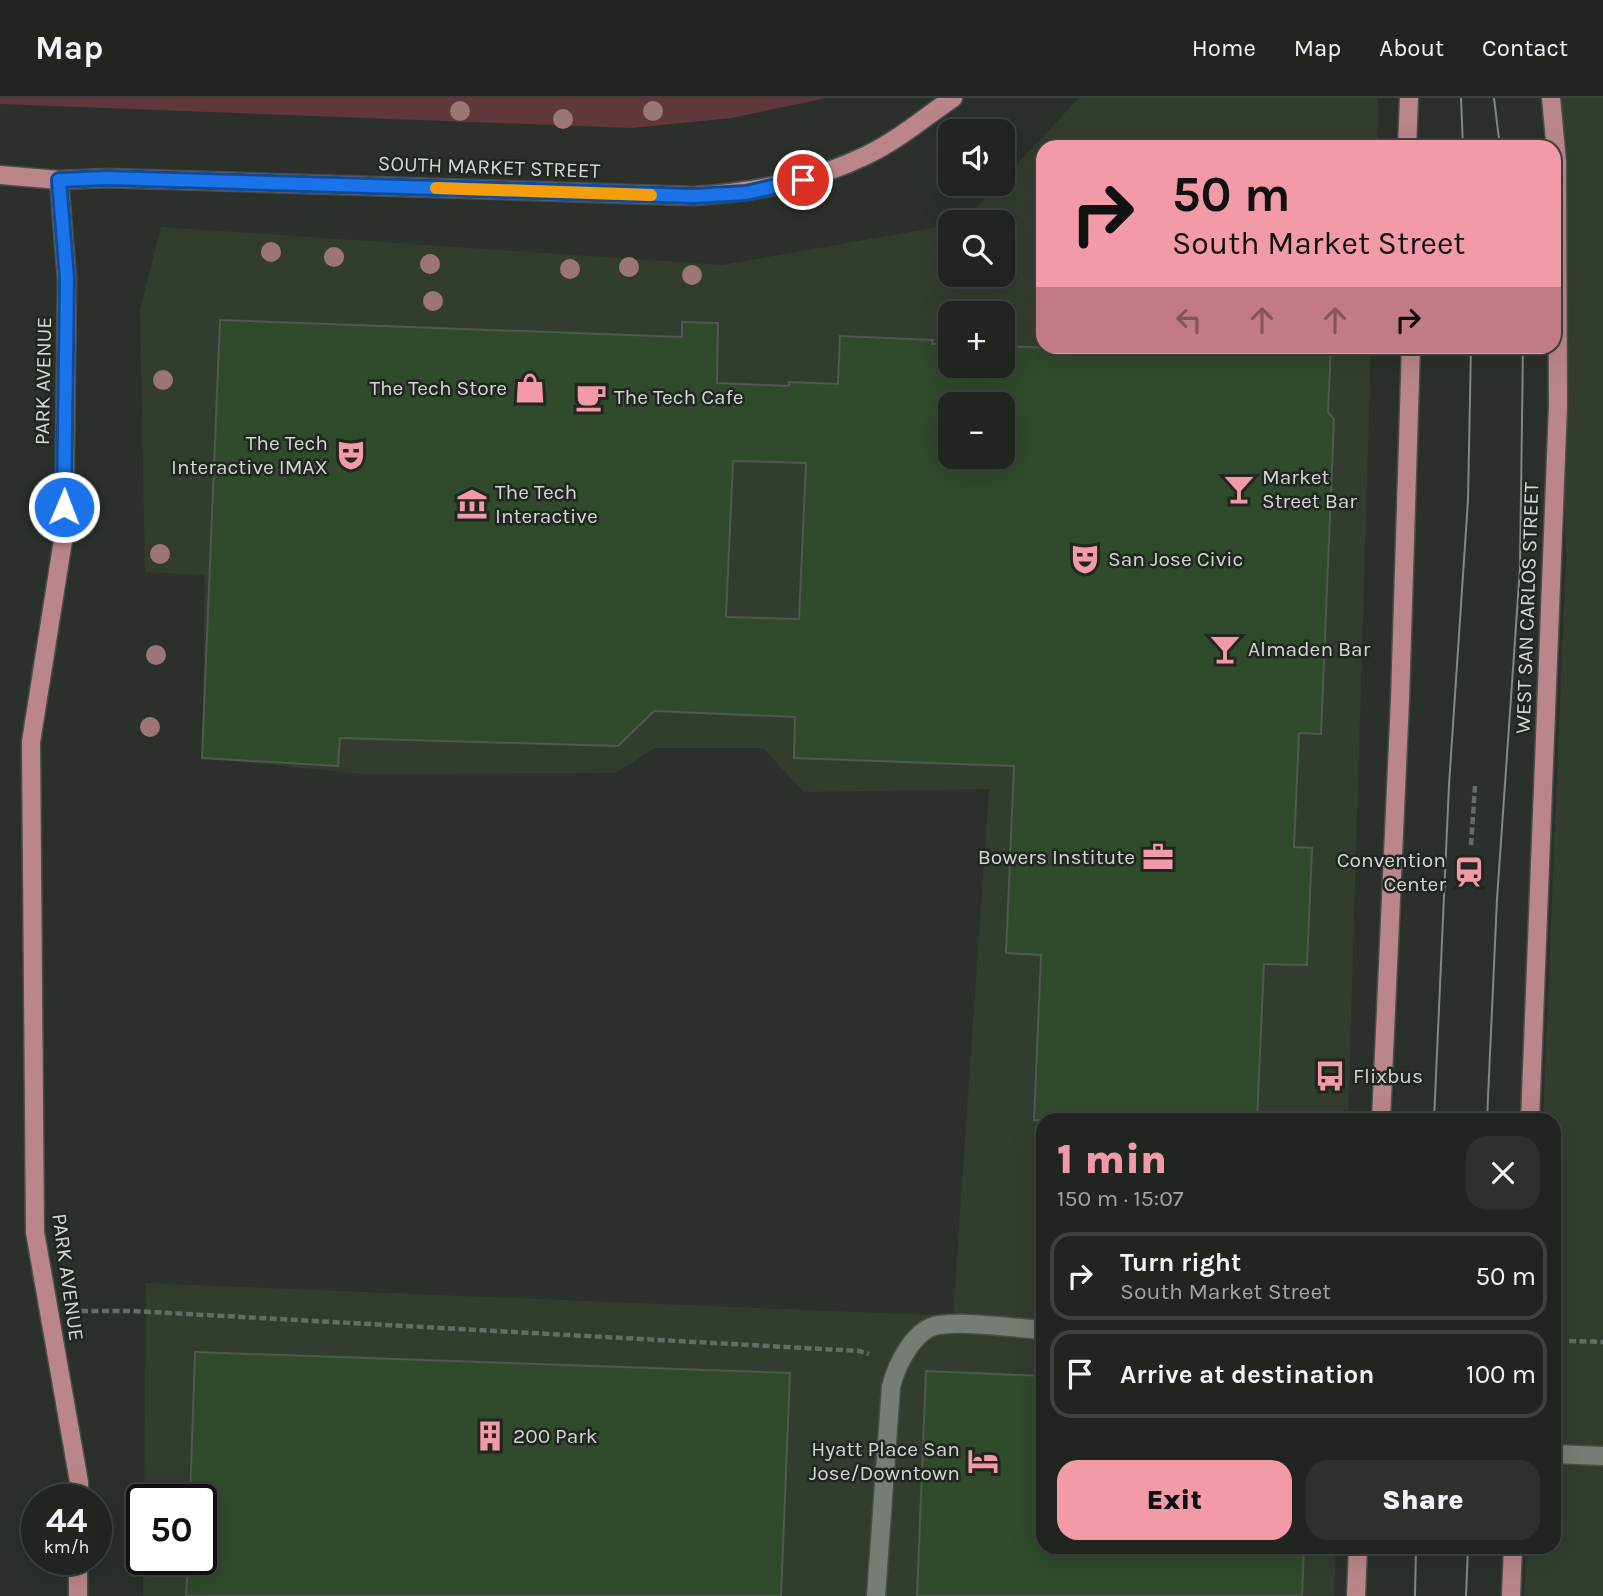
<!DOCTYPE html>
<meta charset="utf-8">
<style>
:root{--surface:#202520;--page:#2d312d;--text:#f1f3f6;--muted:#a2a5a5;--line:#3d423e;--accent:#f39aa8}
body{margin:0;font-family:Karla,sans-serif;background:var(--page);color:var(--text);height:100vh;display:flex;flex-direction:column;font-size:26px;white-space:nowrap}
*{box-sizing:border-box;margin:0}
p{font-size:23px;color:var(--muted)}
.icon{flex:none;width:38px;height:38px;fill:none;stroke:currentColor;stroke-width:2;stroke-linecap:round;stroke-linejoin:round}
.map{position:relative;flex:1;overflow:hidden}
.drawer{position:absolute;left:1036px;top:1015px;width:525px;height:441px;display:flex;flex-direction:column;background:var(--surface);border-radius:21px;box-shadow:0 7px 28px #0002,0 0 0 2px var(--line)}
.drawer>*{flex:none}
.top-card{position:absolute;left:1036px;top:42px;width:525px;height:214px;border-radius:21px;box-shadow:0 7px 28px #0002,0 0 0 2px var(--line);background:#f39aa8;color:#111;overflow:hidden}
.fabs{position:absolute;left:938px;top:21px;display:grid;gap:14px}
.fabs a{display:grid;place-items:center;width:77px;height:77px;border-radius:14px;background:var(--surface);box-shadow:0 7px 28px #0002,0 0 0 2px var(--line);font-size:35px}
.speed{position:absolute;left:21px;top:1386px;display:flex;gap:14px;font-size:35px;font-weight:700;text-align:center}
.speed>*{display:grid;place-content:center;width:91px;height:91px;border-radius:50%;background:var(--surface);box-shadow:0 7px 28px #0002,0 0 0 2px var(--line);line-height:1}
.speed small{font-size:18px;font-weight:400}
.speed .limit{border:4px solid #111;border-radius:10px;background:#fff;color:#111}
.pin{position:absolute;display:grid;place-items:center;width:60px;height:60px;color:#fff;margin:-30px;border:4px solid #fff;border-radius:50%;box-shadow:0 2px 7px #0007}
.me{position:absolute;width:77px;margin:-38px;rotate:1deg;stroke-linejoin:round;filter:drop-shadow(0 0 5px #0008)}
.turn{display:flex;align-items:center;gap:24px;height:147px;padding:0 21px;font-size:32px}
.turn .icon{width:91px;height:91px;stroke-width:2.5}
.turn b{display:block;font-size:49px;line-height:60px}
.lanes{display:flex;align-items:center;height:66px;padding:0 21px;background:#0003;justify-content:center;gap:35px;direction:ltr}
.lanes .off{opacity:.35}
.round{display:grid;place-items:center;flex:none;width:74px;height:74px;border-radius:21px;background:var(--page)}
.summary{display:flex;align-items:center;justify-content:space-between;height:119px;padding:0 21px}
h1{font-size:42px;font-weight:800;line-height:52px;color:var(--accent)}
.button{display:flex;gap:14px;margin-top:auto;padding:14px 21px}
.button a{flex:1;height:80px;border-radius:21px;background:var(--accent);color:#111;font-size:28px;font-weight:800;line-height:80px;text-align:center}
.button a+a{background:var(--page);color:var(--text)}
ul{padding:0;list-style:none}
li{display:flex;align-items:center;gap:21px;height:88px;margin:0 14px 10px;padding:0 7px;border:4px solid var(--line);border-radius:21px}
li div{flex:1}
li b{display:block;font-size:26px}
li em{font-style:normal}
header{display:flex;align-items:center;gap:42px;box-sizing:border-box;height:98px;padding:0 35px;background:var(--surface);border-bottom:2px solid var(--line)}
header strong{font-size:33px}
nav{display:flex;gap:38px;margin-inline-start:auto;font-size:24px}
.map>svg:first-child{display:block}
.built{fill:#323d30;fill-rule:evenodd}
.green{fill:#5f373d}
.building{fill:#304a2c;stroke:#515850;stroke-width:2;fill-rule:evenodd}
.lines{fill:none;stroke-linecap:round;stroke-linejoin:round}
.minor-casing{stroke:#494e48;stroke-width:21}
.major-casing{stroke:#494e48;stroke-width:21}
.path{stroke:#656b65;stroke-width:4.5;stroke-dasharray:7 3.5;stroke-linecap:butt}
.minor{stroke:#767d75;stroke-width:18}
.major{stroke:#ba868c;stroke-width:18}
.tram{stroke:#838983;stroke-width:2}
.tree{fill:#9c7578}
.route-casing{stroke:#114b97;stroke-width:18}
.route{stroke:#1a73e8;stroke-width:12}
.slow{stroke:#f59e0b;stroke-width:12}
.labels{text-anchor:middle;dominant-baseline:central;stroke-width:5;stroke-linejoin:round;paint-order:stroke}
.street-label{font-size:21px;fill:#d3d8d3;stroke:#212720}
.poi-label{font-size:21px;fill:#d3d8d3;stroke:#212720;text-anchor:start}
</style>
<header>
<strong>Map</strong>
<nav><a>Home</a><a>Map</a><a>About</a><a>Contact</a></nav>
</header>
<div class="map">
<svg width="1603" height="1498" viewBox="0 0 1603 1498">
<rect width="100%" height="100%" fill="#2b312a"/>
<path class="built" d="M1079,0H1378L1377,49H1043V248L1371,249L1348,1022H1043V1449H1336L1334,1498H143V1461H201V1402H144L146,1185L953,1218L989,691L804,694L763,650H655L615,675L362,676L202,660L205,477L145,474L140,212L161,129L722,167L950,127V177H1003V124H962L999,86H1003V81ZM950,215H1003V268H950ZM950,306H1003V359H950Z
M1553,0H1603V1498H1524L1526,1449H1554V1022H1543L1566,460Z"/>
<path class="green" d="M0,0H826L732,20L631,30L0,6Z"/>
<path class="building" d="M220,222L682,239V224L718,225L717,285L789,288V284L838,286L840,238L933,242L932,246H950V268H1003V248L1101,252V248H1331L1328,314L1334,321L1321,636L1299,635L1294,749L1312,750L1307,867L1264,866L1257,1022H1034L1041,857L1006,855L1014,668L794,660L795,619L654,613L618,648L340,640L338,668L202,660ZM950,306H1003V359H950ZM733,363L806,365L799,521L726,519Z
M195,1254L790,1275L781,1498H186L188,1461H201V1402H190Z
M926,1273L1043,1278V1449H1304L1302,1498H917Z"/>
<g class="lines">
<g class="minor-casing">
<path id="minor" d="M1554,1356L1603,1358
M876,1498L891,1289C896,1268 914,1230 939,1227C970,1223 1011,1230 1043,1232"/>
</g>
<g class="major-casing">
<path id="major" d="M1407,49L1409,0
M0,77L59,82L108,80L694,98C754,94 812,84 867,57C897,43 925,19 953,0
M59,82L67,182L64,436L31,644L35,1134L79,1384V1402
M1381,1022L1400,602L1411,248
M1530,1022L1558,308L1557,63L1551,0
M78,1498V1461
M1356,1498L1358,1449
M1511,1498L1513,1449"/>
</g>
<path class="path" d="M1471,747L1475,688
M81,1213H133L859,1253L869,1256
M1569,1243L1603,1244"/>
<use href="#minor" class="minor"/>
<use href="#major" class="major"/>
<path class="tram" d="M1461,0L1463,49
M1494,0L1500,49
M1434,1022L1449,687L1468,402L1471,248
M1487,1022L1497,801L1520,470L1523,248
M1415,1498L1416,1449
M1466,1498L1468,1449"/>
</g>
<g class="tree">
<circle cx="460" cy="13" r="10"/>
<circle cx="653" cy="13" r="10"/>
<circle cx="563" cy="21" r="10"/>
<circle cx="271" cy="154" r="10"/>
<circle cx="334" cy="159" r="10"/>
<circle cx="430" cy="166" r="10"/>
<circle cx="629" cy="169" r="10"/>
<circle cx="570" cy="171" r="10"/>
<circle cx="692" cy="177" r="10"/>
<circle cx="433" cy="203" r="10"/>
<circle cx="163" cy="282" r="10"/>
<circle cx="160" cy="456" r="10"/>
<circle cx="156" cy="557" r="10"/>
<circle cx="150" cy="629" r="10"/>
</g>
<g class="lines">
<g class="route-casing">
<path id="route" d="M64,409L67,181L59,82L108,80L694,98L746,95L803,82"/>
</g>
<use href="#route" class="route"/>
<path class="slow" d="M436,90L651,97"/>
</g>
<defs>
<g id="shop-bare" transform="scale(2.415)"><path d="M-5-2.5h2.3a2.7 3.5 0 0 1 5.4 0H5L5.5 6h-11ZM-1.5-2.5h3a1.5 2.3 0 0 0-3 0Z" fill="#f39aa8" stroke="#212720" stroke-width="2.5" paint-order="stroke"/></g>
<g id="cafe-bare" transform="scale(2.415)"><path d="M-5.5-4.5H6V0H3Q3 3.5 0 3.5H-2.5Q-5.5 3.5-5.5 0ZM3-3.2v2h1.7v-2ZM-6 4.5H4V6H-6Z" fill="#f39aa8" stroke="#212720" stroke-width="2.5" paint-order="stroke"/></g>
<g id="theatre-bare" transform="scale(2.415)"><path d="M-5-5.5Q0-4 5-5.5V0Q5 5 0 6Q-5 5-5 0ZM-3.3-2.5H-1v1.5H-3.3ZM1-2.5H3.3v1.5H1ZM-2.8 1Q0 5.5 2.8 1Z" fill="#f39aa8" stroke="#212720" stroke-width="2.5" paint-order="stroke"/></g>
<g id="bar-bare" transform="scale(2.415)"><path d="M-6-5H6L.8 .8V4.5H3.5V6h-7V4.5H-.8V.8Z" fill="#f39aa8" stroke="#212720" stroke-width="2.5" paint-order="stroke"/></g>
<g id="museum-bare" transform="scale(2.415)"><path d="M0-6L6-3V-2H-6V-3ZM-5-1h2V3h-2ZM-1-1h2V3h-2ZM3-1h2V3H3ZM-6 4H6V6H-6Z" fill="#f39aa8" stroke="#212720" stroke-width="2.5" paint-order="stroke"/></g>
<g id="office-bare" transform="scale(2.415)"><path d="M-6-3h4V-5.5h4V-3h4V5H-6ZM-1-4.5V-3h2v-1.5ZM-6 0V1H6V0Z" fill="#f39aa8" stroke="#212720" stroke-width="2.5" paint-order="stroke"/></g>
<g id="station-bare" transform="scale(2.415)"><path d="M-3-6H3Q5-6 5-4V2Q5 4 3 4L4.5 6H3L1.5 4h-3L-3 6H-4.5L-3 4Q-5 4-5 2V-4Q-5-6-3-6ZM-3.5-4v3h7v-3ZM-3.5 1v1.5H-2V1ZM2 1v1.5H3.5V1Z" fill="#f39aa8" stroke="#212720" stroke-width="2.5" paint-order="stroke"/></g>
<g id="bus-bare" transform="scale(2.415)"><path d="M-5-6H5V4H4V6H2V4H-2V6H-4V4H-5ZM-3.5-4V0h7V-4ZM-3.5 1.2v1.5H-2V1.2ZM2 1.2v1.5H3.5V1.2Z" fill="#f39aa8" stroke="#212720" stroke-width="2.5" paint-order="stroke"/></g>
<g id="building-bare" transform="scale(2.415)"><path d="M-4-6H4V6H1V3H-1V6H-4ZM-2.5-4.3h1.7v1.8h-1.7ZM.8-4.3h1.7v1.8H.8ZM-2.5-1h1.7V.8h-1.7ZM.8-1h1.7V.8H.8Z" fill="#f39aa8" stroke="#212720" stroke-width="2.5" paint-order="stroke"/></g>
<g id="hotel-bare" transform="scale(2.415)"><path d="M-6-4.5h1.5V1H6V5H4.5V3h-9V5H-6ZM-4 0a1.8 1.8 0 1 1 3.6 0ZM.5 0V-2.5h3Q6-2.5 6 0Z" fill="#f39aa8" stroke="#212720" stroke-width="2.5" paint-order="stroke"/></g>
</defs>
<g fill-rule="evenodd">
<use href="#shop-bare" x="530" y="290"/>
<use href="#cafe-bare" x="591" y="299"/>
<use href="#theatre-bare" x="351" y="357"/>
<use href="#bar-bare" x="1239" y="391"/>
<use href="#museum-bare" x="472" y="406"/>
<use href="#theatre-bare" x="1085" y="461"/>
<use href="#bar-bare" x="1225" y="551"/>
<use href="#office-bare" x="1158" y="759"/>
<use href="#station-bare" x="1469" y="774"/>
<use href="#bus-bare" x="1330" y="978"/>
<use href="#building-bare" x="490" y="1338"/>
<use href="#hotel-bare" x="983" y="1363"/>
</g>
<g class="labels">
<g class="street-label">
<text transform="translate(489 69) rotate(2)">SOUTH MARKET STREET</text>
<text transform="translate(43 283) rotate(-89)">PARK AVENUE</text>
<text transform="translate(1527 510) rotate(-88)">WEST SAN CARLOS STREET</text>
<text transform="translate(68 1179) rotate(82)">PARK AVENUE</text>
</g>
<g class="poi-label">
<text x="507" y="290" text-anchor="end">The Tech Store</text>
<text x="614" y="299">The Tech Cafe</text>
<text x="328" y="345" text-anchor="end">The Tech<tspan x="328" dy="24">Interactive IMAX</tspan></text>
<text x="1262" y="379">Market<tspan x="1262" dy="24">Street Bar</tspan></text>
<text x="495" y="394">The Tech<tspan x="495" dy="24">Interactive</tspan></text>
<text x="1108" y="461">San Jose Civic</text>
<text x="1248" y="551">Almaden Bar</text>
<text x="1135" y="759" text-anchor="end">Bowers Institute</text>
<text x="1446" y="762" text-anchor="end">Convention<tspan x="1446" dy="24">Center</tspan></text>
<text x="1353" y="978">Flixbus</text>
<text x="513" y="1338">200 Park</text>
<text x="960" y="1351" text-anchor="end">Hyatt Place San<tspan x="960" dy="24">Jose/Downtown</tspan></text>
</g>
</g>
</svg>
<div class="fabs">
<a><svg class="icon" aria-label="sound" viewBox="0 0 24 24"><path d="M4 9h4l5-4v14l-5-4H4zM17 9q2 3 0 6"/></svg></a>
<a><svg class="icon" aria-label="search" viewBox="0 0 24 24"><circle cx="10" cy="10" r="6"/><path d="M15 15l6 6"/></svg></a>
<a>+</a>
<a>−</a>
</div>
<div class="speed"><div>44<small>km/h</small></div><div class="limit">50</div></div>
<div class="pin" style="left:803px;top:82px;background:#d93025"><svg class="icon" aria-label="arrive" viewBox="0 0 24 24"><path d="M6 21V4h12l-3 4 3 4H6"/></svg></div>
<svg class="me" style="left:64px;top:409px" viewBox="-20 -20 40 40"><circle r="17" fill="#1a73e8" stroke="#fff" stroke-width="3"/><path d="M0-11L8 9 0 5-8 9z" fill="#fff"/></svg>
<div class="top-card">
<div class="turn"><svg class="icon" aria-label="right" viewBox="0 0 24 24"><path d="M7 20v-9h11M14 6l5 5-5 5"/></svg><div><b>50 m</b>South Market Street</div></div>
<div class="lanes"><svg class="icon off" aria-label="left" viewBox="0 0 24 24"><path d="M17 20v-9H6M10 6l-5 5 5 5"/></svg><svg class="icon off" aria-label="ahead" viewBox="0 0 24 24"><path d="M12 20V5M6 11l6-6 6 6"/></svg><svg class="icon off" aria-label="ahead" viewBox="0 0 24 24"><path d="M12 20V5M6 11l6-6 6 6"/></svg><svg class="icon" aria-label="right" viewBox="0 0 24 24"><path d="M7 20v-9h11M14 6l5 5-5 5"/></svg></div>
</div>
<section class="drawer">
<div class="summary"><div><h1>1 min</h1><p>150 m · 15:07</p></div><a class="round"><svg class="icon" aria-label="close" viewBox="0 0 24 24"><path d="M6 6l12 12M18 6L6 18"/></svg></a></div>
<ul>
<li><svg class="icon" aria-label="right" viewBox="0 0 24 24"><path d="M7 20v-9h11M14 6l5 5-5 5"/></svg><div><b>Turn right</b><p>South Market Street</p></div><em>50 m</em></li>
<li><svg class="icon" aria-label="arrive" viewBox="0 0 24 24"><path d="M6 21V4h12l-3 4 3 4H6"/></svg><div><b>Arrive at destination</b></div><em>100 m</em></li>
</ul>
<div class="button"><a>Exit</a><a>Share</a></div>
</section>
</div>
